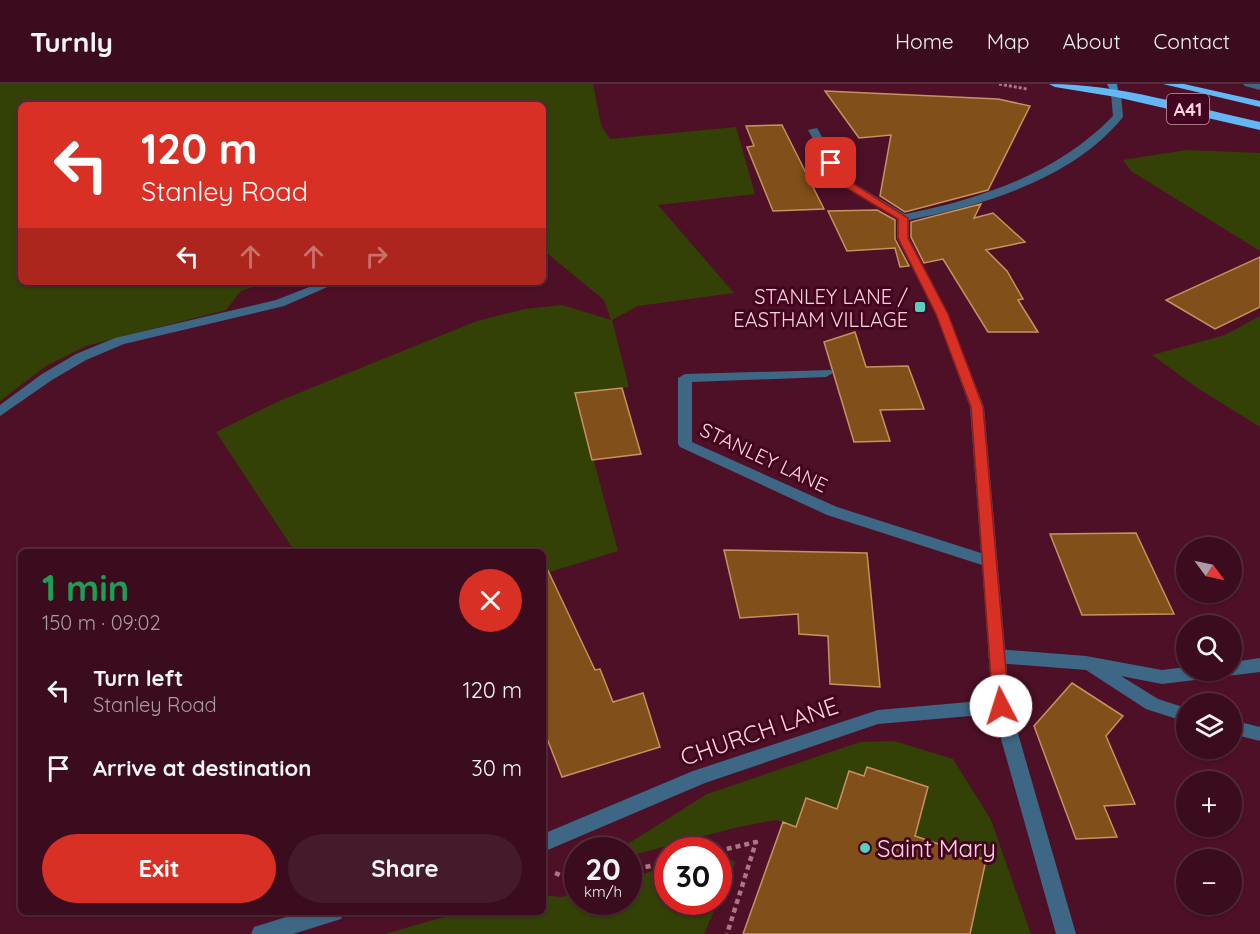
<!DOCTYPE html>
<meta charset="utf-8">
<style>
:root{--surface:#3a0c1d;--page:#451a2a;--text:#f1f3f6;--muted:#ab9ba4;--line:#542c3b;--accent:#d93025}
body{margin:0;font-family:Quicksand,sans-serif;background:var(--page);color:var(--text);height:100vh;display:flex;flex-direction:column;font-size:22px;white-space:nowrap}
*{box-sizing:border-box;margin:0}
p{font-size:20px;color:var(--muted)}
.icon{flex:none;width:33px;height:33px;fill:none;stroke:currentColor;stroke-width:2;stroke-linecap:round;stroke-linejoin:round}
.map{position:relative;flex:1;overflow:hidden}
.details{position:absolute;left:18px;top:465px;width:528px;height:366px;display:flex;flex-direction:column;background:var(--surface);border-radius:9px;box-shadow:0 2px 4px #0004,0 0 0 2px var(--line)}
.details>*{flex:none}
.top-card{position:absolute;left:18px;top:18px;width:528px;height:183px;border-radius:9px;box-shadow:0 2px 4px #0004,0 0 0 2px var(--line);background:#d93025;color:#fff;overflow:hidden}
.needle{width:39px;rotate:123deg}
.controls{position:absolute;left:1176px;top:453px;display:grid;gap:12px}
.controls a{display:grid;place-items:center;width:66px;height:66px;border-radius:50%;background:var(--surface);box-shadow:0 2px 4px #0004,0 0 0 2px var(--line);font-size:30px}
.speed{position:absolute;left:564px;top:753px;display:flex;gap:12px;font-size:30px;font-weight:700;text-align:center}
.speed>*{display:grid;place-content:center;width:78px;height:78px;border-radius:50%;background:var(--surface);box-shadow:0 2px 4px #0004,0 0 0 2px var(--line);line-height:1}
.speed small{font-size:15px;font-weight:400}
.speed .limit{border:9px solid #d22;background:#fff;color:#111}
.pin{position:absolute;display:grid;place-items:center;width:51px;height:51px;color:#fff;margin:-26px;border-radius:12px;box-shadow:0 3px 9px #0006}
.me{position:absolute;width:66px;margin:-33px;rotate:355deg;stroke-linejoin:round;filter:drop-shadow(0 0 4px #0008)}
.turn{display:flex;align-items:center;gap:21px;height:126px;padding:0 24px;font-size:27px}
.turn .icon{width:78px;height:78px;stroke-width:2.5}
.turn b{display:block;font-size:42px;line-height:51px}
.lanes{display:flex;align-items:center;height:57px;padding:0 24px;background:#0003;justify-content:center;gap:30px;direction:ltr}
.lanes .off{opacity:.35}
.round{display:grid;place-items:center;flex:none;width:63px;height:63px;border-radius:32px;background:var(--page)}
.headline{display:flex;align-items:center;justify-content:space-between;height:102px;padding:0 24px}
h1{font-size:36px;font-weight:700;line-height:45px;color:#1e9e55}
.action{display:flex;gap:12px;margin-top:auto;padding:12px 24px}
.action a{flex:1;height:69px;border-radius:36px;background:var(--accent);color:#fff;font-size:24px;font-weight:700;line-height:69px;text-align:center}
.action a+a{background:var(--page);color:var(--text)}
ul{padding:0;list-style:none}
li{display:flex;align-items:center;gap:18px;height:78px;padding:0 24px}
li div{flex:1}
li b{display:block;font-size:22px}
li em{font-style:normal}
header{display:flex;align-items:center;gap:36px;box-sizing:border-box;height:84px;padding:0 30px;background:var(--surface);border-bottom:2px solid var(--line)}
header strong{font-size:28px}
nav{display:flex;gap:33px;margin-inline-start:auto;font-size:21px}
.map>svg:first-child{display:block}
.green{fill:#334006}
.building{fill:#814f1a;stroke:#c8915f;stroke-width:1.5}
.lines{fill:none;stroke-linecap:round;stroke-linejoin:round}
.path-far1{stroke:#a97786;stroke-width:3;stroke-dasharray:3 2;stroke-linecap:butt}
.path{stroke:#a97786;stroke-width:4.5;stroke-dasharray:5 4;stroke-linecap:butt}
.lane{fill:#3e6786;fill-rule:evenodd}
.street{fill:#3e6786;fill-rule:evenodd}
.secondary{fill:#4388b9;fill-rule:evenodd}
.highway{fill:#63b7f4;fill-rule:evenodd}
.route{fill:#d93025;stroke:#8d1f18;stroke-width:1.5}
.poi-dot{fill:#5acebd;stroke:#42041e;stroke-width:2}
.labels{text-anchor:middle;dominant-baseline:central;stroke-width:6;stroke-linejoin:round;paint-order:stroke}
.shield{fill:#42041e;stroke:#c496a4;stroke-width:1.5}
.shield-label{font-size:18px;font-weight:bold;fill:#fcd4dd}
.poi-label{font-size:20px;fill:#fcd4dd;stroke:#42041e;text-anchor:end}
.street-label{font-size:20px;fill:#fcd4dd;stroke:#42041e}
.near-street-label{font-size:24px;fill:#fcd4dd;stroke:#42041e}
.near-poi-label{font-size:24px;fill:#fcd4dd;stroke:#42041e;text-anchor:start}
</style>
<header>
<strong>Turnly</strong>
<nav><a>Home</a><a>Map</a><a>About</a><a>Contact</a></nav>
</header>
<div class="map">
<svg width="1260" height="850" viewBox="0 0 1260 850">
<rect width="100%" height="100%" fill="#4e1027"/>
<path class="green" d="M0,0H593L601,41L610,55L736,43L755,110L658,121L734,209L638,222L612,236L629,303L576,310L618,467L543,490V468H295L216,348L279,317L477,237L525,225L562,221L611,236L604,216L543,166V21H21V198H266L241,207L226,226L86,262L46,282L0,317Z
M1186,66L1260,69V167L1131,87L1123,76Z
M1260,232V343L1196,303L1152,271L1225,251Z
M894,657L953,675L991,736L1031,850H970L986,776L915,752L928,703L867,683L864,692L837,725L806,714L796,743L776,736L738,743L629,772L628,766H618L707,710L860,658Z
M719,770L735,778L719,817Z
M667,783L668,818H718L704,850H385L461,828H543V811L561,813L577,809L578,818H628L629,794Z"/>
<path class="building" d="M825,7L998,15L1030,22L988,106L905,128L880,112L891,51L859,54Z
M782,41L824,125L773,127L747,63L754,62L746,42Z
M981,120L974,134L993,129L1025,158L986,166L1007,187L1023,215L1018,216L1038,248H988L943,175L924,179L911,153V138Z
M877,126L895,136V155L909,182L900,183L895,164L847,167L828,127Z
M1260,173V223L1215,245L1166,216Z
M855,248L866,283L908,282L924,325L880,326L890,357L854,358L824,258Z
M622,304L641,370L592,376L575,309Z
M1136,449L1174,530L1082,531L1050,450Z
M724,466L867,469L880,603L830,600L828,552L799,550L798,530L740,534Z
M543,476L595,586L600,585L613,618L643,609L660,663L562,693L543,644Z
M1072,599L1123,632L1106,652L1135,720L1104,722L1117,753L1076,755L1034,642Z
M867,683L928,703L915,752L986,776L970,850H743L783,738L796,743L806,714L837,725L849,687L864,692Z"/>
<g class="lines">
<path class="path-far1" d="M999,0L1027,5"/>
<path class="path" d="M718,767L756,758L727,850
M628,787L668,778
M555,789L578,798"/>
<path class="lane" d="M1243,0H1260V6L1245,2Z
M322,198H339L284,222L124,260L86,276L52,296L0,332V321L42,290L76,270L115,254L276,216Z
M996,565L1086,572L1162,586L1186,583V586H1232V578L1260,574V588L1162,600L1121,592L1158,615L1186,624V638L1146,625L1086,586L996,579L990,577L988,572L990,567Z
M1232,636L1260,643V657L1232,650Z"/>
<path class="street" d="M1116,7L1121,10L1123,33C1073,95 984,121 909,136V154L948,230L984,323L1010,622L1076,850H1056L994,630L878,640L705,699L543,768V750L693,687L878,626L992,616L982,481L827,431L680,363L678,360V294L685,290L831,286L833,289L826,293L692,298V358L837,423L981,469L970,323L936,230L897,154V135L837,98L808,46L817,44L845,94L905,130C981,115 1058,89 1113,32L1111,10Z
M302,828H344L341,835L293,850H251L254,843Z"/>
<path class="secondary" d="M1107,0H1117L1119,12H1113Z"/>
<path class="highway" d="M1049,0C1120,0 1191,23 1260,38V46L1116,13L1055,3Z
M1163,0H1184L1260,17V23Z"/>
</g>
<path class="route" d="M828,77H835L844,94L908,134V154L948,230L983,323L1009,622L1006,627H995L993,622L971,323L936,230L898,154V135L837,98Z"/>
<g class="poi-dot">
<rect x="914" y="217" width="12" height="12" rx="3"/>
<circle cx="865" cy="764" r="6"/>
</g>
<g class="labels">
<rect class="shield" x="1167" y="10" width="42" height="30" rx="4.5"/>
<g class="shield-label">
<text x="1188" y="25">A41</text>
</g>
<g class="poi-label">
<text x="908" y="212">STANLEY LANE /<tspan x="908" dy="23">EASTHAM VILLAGE</tspan></text>
</g>
<g class="street-label">
<text transform="translate(764 373) rotate(25)">STANLEY LANE</text>
</g>
<g class="near-street-label">
<text transform="translate(759 647) rotate(-19)">CHURCH LANE</text>
</g>
<g class="near-poi-label">
<text x="877" y="764">Saint Mary</text>
</g>
</g>
</svg>
<div class="controls">
<a><svg class="needle" viewBox="-14 -14 28 28"><path d="M0-13l5 13h-10z" fill="#e53935"/><path d="M0 13l5-13h-10z" fill="#ab9ba4"/></svg></a>
<a><svg class="icon" aria-label="search" viewBox="0 0 24 24"><circle cx="10" cy="10" r="6"/><path d="M15 15l6 6"/></svg></a>
<a><svg class="icon" aria-label="layers" viewBox="0 0 24 24"><path d="M12 4l9 5-9 5-9-5zM3 14l9 5 9-5"/></svg></a>
<a>+</a>
<a>−</a>
</div>
<div class="speed"><div>20<small>km/h</small></div><div class="limit">30</div></div>
<div class="pin" style="left:831px;top:79px;background:#d93025"><svg class="icon" aria-label="arrive" viewBox="0 0 24 24"><path d="M6 21V4h12l-3 4 3 4H6"/></svg></div>
<svg class="me" style="left:1001px;top:622px" viewBox="-20 -20 40 40"><circle r="19" fill="#fff"/><path d="M0-13L10 11 0 6-10 11z" fill="#d93025"/></svg>
<div class="top-card">
<div class="turn"><svg class="icon" aria-label="left" viewBox="0 0 24 24"><path d="M17 20v-9H6M10 6l-5 5 5 5"/></svg><div><b>120 m</b>Stanley Road</div></div>
<div class="lanes"><svg class="icon" aria-label="left" viewBox="0 0 24 24"><path d="M17 20v-9H6M10 6l-5 5 5 5"/></svg><svg class="icon off" aria-label="ahead" viewBox="0 0 24 24"><path d="M12 20V5M6 11l6-6 6 6"/></svg><svg class="icon off" aria-label="ahead" viewBox="0 0 24 24"><path d="M12 20V5M6 11l6-6 6 6"/></svg><svg class="icon off" aria-label="right" viewBox="0 0 24 24"><path d="M7 20v-9h11M14 6l5 5-5 5"/></svg></div>
</div>
<section class="details">
<div class="headline"><div><h1>1 min</h1><p>150 m · 09:02</p></div><a class="round" style="background:#d93025;color:#fff"><svg class="icon" aria-label="close" viewBox="0 0 24 24"><path d="M6 6l12 12M18 6L6 18"/></svg></a></div>
<ul>
<li><svg class="icon" aria-label="left" viewBox="0 0 24 24"><path d="M17 20v-9H6M10 6l-5 5 5 5"/></svg><div><b>Turn left</b><p>Stanley Road</p></div><em>120 m</em></li>
<li><svg class="icon" aria-label="arrive" viewBox="0 0 24 24"><path d="M6 21V4h12l-3 4 3 4H6"/></svg><div><b>Arrive at destination</b></div><em>30 m</em></li>
</ul>
<div class="action"><a>Exit</a><a>Share</a></div>
</section>
</div>
